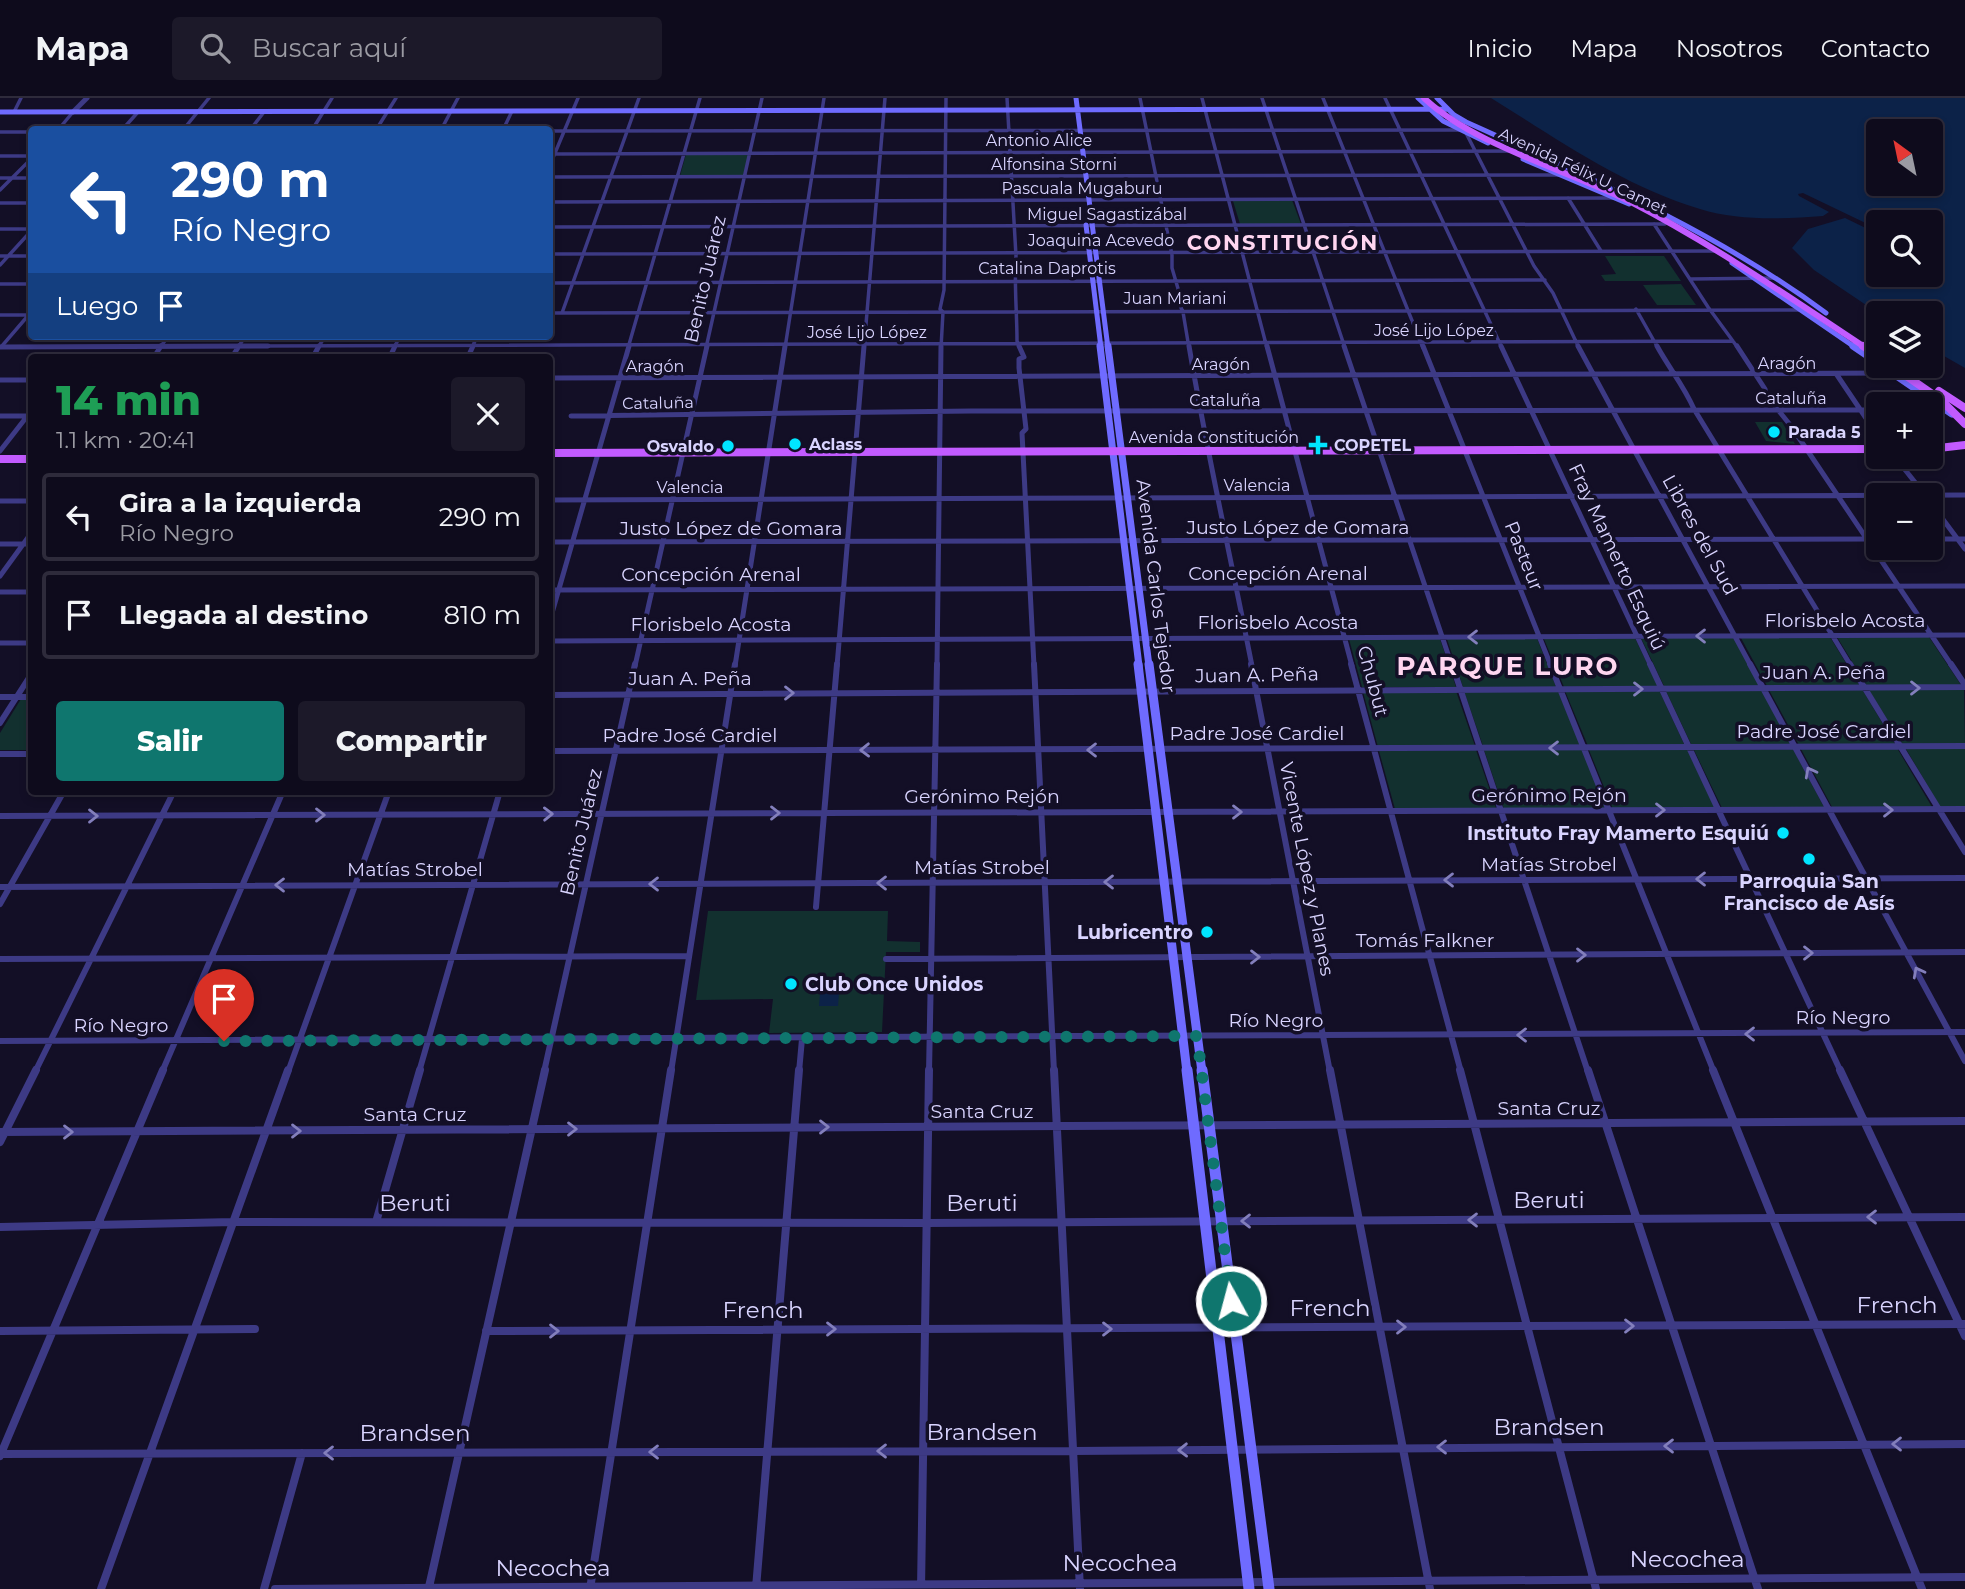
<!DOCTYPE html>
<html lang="es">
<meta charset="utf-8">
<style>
:root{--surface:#0e0b1c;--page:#1c1929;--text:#f1f3f6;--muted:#9b9ba3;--line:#2e2b3b;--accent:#0f766e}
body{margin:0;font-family:Montserrat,sans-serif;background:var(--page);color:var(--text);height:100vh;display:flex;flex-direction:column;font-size:26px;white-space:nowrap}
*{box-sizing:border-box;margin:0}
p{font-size:23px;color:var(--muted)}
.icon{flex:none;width:38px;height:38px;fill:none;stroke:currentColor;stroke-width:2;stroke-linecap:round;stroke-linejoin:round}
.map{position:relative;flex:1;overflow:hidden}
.panel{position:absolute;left:28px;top:256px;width:525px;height:441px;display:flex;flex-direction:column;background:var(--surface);border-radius:7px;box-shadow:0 4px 10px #0003,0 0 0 2px var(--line)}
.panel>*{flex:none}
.hud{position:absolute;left:28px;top:28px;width:525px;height:214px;border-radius:7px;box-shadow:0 4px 10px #0003,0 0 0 2px var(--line);background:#1a4fa0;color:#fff;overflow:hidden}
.needle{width:46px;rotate:327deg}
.fabs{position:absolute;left:1866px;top:21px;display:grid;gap:14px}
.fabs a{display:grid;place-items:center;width:77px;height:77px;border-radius:7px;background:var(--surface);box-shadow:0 4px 10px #0003,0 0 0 2px var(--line);font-size:35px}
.pin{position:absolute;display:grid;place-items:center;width:60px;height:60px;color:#fff;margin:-72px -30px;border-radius:50% 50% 50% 0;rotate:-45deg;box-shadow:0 0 7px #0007}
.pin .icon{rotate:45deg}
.me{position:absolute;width:77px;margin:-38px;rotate:353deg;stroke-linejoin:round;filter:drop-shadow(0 0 5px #0008)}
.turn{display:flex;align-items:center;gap:24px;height:147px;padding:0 28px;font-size:32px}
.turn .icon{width:91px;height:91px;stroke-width:2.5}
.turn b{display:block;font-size:49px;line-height:60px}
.then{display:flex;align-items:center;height:66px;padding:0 28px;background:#0003;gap:14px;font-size:26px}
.round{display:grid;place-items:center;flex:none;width:74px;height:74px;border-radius:7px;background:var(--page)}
.summary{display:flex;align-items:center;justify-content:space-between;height:119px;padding:0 28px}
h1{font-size:42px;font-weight:800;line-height:52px;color:#1e9e55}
.button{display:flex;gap:14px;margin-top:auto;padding:14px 28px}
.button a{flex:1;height:80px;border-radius:7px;background:var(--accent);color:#fff;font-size:28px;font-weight:800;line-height:80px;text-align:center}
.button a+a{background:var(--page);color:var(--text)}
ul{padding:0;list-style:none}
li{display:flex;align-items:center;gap:21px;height:88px;margin:0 14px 10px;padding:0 14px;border:4px solid var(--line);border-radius:7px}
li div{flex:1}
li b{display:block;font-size:26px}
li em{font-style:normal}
header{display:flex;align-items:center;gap:42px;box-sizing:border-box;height:98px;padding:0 35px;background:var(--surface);border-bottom:2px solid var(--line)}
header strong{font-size:33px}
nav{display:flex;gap:38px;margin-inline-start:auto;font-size:24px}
.search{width:490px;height:63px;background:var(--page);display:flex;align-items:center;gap:18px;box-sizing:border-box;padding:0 24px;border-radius:7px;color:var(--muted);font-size:26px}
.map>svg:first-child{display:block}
.green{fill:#12302f}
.water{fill:#0c2248;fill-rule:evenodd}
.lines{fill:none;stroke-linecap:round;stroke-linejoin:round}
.minor-far3{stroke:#3d3a85;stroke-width:3.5}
.minor-far2{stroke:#3d3a85;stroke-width:5}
.minor-far1{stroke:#3d3a85;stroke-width:6}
.minor{stroke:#3d3a85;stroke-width:8}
.tertiary{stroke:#3d3a85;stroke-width:5}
.secondary-far3{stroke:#6f6bff;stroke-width:5}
.secondary-far2{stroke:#6f6bff;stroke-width:7}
.secondary-far1{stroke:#6f6bff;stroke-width:9}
.secondary{stroke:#6f6bff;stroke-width:11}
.primary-far1{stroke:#c25bff;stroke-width:6}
.primary{stroke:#c25bff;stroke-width:8}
.oneway{stroke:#837fbc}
.route{stroke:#0f766e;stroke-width:12;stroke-dasharray:0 21.6}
.poi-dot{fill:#00e5ff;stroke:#130f26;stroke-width:2.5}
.labels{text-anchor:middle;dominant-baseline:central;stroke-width:7;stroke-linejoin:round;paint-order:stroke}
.far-street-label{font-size:16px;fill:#d9d4ff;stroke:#130f26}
.far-poi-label{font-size:16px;font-weight:bold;fill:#d9d4ff;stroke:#130f26;text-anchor:start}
.street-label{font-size:19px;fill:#d9d4ff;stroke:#130f26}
.poi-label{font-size:19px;font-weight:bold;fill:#d9d4ff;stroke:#130f26;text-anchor:end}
.far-district-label{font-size:21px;font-weight:bold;letter-spacing:2px;fill:#ffd6f0;stroke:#130f26}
.near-street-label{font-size:23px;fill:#d9d4ff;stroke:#130f26}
.district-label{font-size:26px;font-weight:bold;letter-spacing:2px;fill:#ffd6f0;stroke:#130f26}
</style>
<header>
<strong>Mapa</strong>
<div class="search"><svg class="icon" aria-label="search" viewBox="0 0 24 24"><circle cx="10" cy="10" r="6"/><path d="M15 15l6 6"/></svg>Buscar aquí</div>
<nav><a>Inicio</a><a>Mapa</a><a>Nosotros</a><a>Contacto</a></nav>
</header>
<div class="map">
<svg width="1965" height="1491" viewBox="0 0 1965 1491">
<rect width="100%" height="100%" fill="#130f26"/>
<path class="green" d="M750,55L744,79L680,78L686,56Z
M1292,102L1301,126H1240L1233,103Z
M1605,158H1664L1681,183H1605L1601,177L1616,176Z
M1681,186L1696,207H1657L1643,187Z
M1755,324H1782L1795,346L1766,343Z
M1734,539L1760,588H1664L1641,540Z
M1830,539L1860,588H1767L1741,540Z
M1837,539H1929L1961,587L1867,588Z
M1537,540L1556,589H1463L1447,541Z
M1635,540L1658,588L1564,589L1544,541Z
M1349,541H1440L1456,589H1362Z
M1862,591L1895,646L1799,647L1769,592Z
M1964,591L1965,646L1903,647L1869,592Z
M1659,592L1685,648H1588L1565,593Z
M1762,592L1792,647L1692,648L1666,593Z
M1456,593L1475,648L1378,649L1363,594Z
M1464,593H1558L1580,647L1483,648Z
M21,601H31V652H0V635Z
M1897,650L1932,709H1832L1801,651Z
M1965,650V709L1941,710L1906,651Z
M1687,651L1715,710L1613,711L1589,652Z
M1793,651L1824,709L1722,710L1694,652Z
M1476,652L1496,710L1395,711L1379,653Z
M1484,652H1582L1606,710L1504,711Z
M708,813H888L887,843L920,844V854H886L882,934L769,935L773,901L696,902Z"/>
<path class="water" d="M1491,0H1965V270L1930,250V240L1937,239L1930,237V215H1878L1814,172L1792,150L1808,131L1845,120L1878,136V177H1930V124H1878V131L1803,95L1798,96L1799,98L1829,114L1823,118C1783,121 1738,123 1700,111C1625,89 1557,41 1491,0ZM1878,33H1930V86H1878Z
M821,882H840L838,908H819Z"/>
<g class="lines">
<path class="minor-far3" d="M1007,0L1016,158C1014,186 1017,214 1017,243L1020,250
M1140,0L1172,157V170L1179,194L1176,199L1183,214L1189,250
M1202,0L1267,250
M1262,0L1345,250
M1323,0L1423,250
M1385,0L1502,250
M14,14L21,0
M58,32L73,14
M122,32L138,14
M183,32L209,0
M250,32L264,14
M312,32L332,0
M376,32L396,0
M441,32L458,0
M503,32L512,13
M550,33L1460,32
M0,34H32
M1466,35L1534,168L1553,195L1579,250
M550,56L1530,53
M0,58H32
M550,67L578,0
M550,79L1559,77
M0,80H32
M0,92L32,60
M1568,100L1601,153
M550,104L1615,100
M0,105H32
M1654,126L1708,209L1738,250
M550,129L1665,126
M0,131H32
M550,156L1718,153
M0,158H32
M0,167L32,132
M1691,181L1777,180
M550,185L1545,182
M0,186H32
M1636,211L1658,250
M550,215L1800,212
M562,215L639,0
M0,217H30
M0,249L1733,243
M1,249L32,213
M160,250L168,238
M238,250L245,238
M318,250L325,238
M394,250L400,238
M472,250L477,238
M628,250L700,0
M706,250L762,0
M785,250L824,0
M864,250L885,0
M941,250L943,214L940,211L944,192L946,0"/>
<path class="minor-far2" d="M1019,248L1024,259L1019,261V270L1026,331L1022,335L1034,568
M1189,248C1207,355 1231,461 1252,568
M1267,248L1352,568
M1344,248L1452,568
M1423,248L1551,568
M1501,248L1651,568
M1578,248L1751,568
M1657,248C1669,270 1684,288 1694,311L1851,568
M1737,248L1765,291L1766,297L1791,328L1952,568
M0,249L268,248
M154,259L161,248
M232,259L239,248
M313,259L319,248
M390,259L395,248
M468,259L473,248
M1837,277L1878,338
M550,280L1892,275
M0,282H32
M1930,312H1946
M0,318H30
M571,318L971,313L1878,312
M0,353L32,312
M1895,359L1925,397
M550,402L1965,397
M0,403H32
M1930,404L1965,451
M1930,441H1965
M550,444L1878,441
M0,446H32
M0,478L32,434
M550,492L1965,488
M0,494H32
M550,522L629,248
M550,543L1965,537
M0,545H32
M635,568L707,248
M735,568L785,248
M837,568L864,248
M937,568L941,248"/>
<path class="minor-far1" d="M1034,566L1054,974
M1251,566L1330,974
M1351,566L1461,974
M1452,566L1588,974
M1550,566L1714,974
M1650,566L1841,974
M1750,566L1965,963
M1850,566L1965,754
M1951,566L1965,587
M550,597L1965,589
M0,599H32
M0,625L32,575
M550,653L1965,648
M0,656H32
M0,718L1965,711
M0,789L1965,780
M0,806L64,693
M816,809L837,566
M0,861L688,858
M886,861L1965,854
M0,943L1965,934
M35,974L174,693
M162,974L283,693
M288,974L389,693
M419,974L500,693
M544,974L635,566
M671,974L735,566
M799,974L802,941
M929,974L937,566"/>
<path class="minor" d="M1054,972L1080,1491
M1330,972L1430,1491
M1460,972L1596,1491
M1588,972L1758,1491
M1713,972L1922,1491
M1840,972L1965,1238
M0,1034L1965,1023
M0,1044L36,972
M376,1124L420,972
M0,1129L234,1124L926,1125L1965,1119
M0,1233L255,1231
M486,1233L1965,1226
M0,1356L1073,1353L1965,1346
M0,1358L163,972
M429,1489L545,972
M756,1490L799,972
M101,1491L288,972
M264,1491L302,1355
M275,1491L1965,1479
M590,1491L671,972
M921,1491L929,972"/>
<path class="tertiary" d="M73,14L87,0"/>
<path class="secondary-far3" d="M1076,0L1108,250
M1418,0L1443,23L1488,45
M1437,0L1454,17L1466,24C1591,80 1715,133 1826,215
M0,14L1447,11
M1523,61L1629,106
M1086,127L1101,250
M1732,165L1856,250"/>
<path class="secondary-far2" d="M1100,248L1139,568
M1108,248L1149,568
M1853,248L1878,265
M1882,268L1952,316"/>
<path class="secondary-far1" d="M1138,566L1187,974
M1149,566L1202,974"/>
<path class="secondary" d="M1187,972L1249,1491
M1202,972L1269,1491"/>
<path class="primary-far1" d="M1424,0C1475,48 1568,72 1631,104C1714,147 1789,199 1866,250"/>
<path class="primary" d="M1863,248L1878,258
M1892,268L1941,302L1965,326
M1939,293L1965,310
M1930,351L1965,347
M550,355L1878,351
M0,361H32"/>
</g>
<defs><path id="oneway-chevron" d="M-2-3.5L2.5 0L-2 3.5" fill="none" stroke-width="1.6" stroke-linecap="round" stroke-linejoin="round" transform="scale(1.75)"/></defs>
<g class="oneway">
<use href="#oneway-chevron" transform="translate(1701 538) rotate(180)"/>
<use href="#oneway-chevron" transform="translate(1473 539) rotate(180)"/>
<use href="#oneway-chevron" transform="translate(1915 590)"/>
<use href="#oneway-chevron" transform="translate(1638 591)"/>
<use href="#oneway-chevron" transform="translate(789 595)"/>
<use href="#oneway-chevron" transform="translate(1554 650) rotate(180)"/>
<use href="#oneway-chevron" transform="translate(865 652) rotate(179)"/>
<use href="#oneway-chevron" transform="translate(1092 652) rotate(180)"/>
<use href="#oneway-chevron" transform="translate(1810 674) rotate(-118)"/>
<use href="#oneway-chevron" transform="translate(1660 712)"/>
<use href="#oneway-chevron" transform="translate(1888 712)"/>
<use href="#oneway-chevron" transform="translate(1237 714)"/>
<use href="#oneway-chevron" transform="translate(775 715)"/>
<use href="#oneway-chevron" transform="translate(548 716) rotate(-1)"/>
<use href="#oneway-chevron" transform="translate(320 717)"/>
<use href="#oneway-chevron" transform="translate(93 718)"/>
<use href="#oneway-chevron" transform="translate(1701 781) rotate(180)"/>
<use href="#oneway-chevron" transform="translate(1449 782) rotate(180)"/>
<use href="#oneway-chevron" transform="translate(1109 784) rotate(180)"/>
<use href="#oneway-chevron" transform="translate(882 785) rotate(180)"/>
<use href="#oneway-chevron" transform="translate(654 786) rotate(180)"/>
<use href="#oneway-chevron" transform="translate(280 787) rotate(180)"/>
<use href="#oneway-chevron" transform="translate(1808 855)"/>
<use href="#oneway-chevron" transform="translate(1581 857)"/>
<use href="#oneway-chevron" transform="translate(1255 859)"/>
<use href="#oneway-chevron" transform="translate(1918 874) rotate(-118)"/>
<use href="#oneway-chevron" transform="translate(1750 936) rotate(180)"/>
<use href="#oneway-chevron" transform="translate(1522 937) rotate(180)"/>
<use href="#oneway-chevron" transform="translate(824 1029)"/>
<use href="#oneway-chevron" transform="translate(572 1031)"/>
<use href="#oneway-chevron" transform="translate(296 1033)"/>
<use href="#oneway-chevron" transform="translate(68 1034)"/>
<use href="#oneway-chevron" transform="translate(1872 1119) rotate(180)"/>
<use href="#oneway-chevron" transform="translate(1473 1122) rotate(180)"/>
<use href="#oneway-chevron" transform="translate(1246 1123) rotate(180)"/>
<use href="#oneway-chevron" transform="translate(1629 1228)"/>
<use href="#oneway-chevron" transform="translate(1401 1229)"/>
<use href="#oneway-chevron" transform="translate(831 1231)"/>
<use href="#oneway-chevron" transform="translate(1107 1231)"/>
<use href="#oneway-chevron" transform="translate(554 1233)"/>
<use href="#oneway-chevron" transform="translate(1897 1346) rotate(180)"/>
<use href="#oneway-chevron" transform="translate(1669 1348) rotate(180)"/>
<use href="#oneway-chevron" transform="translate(1442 1349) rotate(180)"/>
<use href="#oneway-chevron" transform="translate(1183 1352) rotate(179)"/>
<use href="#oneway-chevron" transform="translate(882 1353) rotate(180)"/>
<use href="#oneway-chevron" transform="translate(654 1354) rotate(180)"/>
<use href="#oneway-chevron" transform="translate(329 1355) rotate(180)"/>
</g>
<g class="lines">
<path class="route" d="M224,943L1197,938L1231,1203"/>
</g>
<g class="poi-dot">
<circle cx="1774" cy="334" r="7"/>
<circle cx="795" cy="346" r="7"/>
<path d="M1314.5 336.5h7v7h7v7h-7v7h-7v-7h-7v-7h7z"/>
<circle cx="728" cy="348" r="7"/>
<circle cx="1783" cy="735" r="7"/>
<circle cx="1809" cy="761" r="7"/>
<circle cx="1207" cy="834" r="7"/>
<circle cx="791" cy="886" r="7"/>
</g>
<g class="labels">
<g class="far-street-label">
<text x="1039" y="42">Antonio Alice</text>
<text x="1054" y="66">Alfonsina Storni</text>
<text transform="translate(1583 73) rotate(25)">Avenida Félix U. Camet</text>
<text x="1082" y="90">Pascuala Mugaburu</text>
<text x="1107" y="116">Miguel Sagastizábal</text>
<text x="1101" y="142">Joaquina Acevedo</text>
<text x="1047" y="170">Catalina Daprotis</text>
<text x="1175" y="200">Juan Mariani</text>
<text x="1434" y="232">José Lijo López</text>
<text x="867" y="234">José Lijo López</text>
<text x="1787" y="265">Aragón</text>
<text x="1221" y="266">Aragón</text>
<text x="655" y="268">Aragón</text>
<text x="1791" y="300">Cataluña</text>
<text x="1225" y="302">Cataluña</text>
<text transform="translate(658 305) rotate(-1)">Cataluña</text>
<text x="1214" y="339">Avenida Constitución</text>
<text x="1257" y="387">Valencia</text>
<text x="690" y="389">Valencia</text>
</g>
<g class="far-poi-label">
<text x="1788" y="334">Parada 5</text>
<text x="809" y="346">Aclass</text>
<text x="1334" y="347">COPETEL</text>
<text x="714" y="348" text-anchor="end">Osvaldo</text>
</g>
<g class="street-label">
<text transform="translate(705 181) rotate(-77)">Benito Juárez</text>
<text x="1298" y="429">Justo López de Gomara</text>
<text x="731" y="430">Justo López de Gomara</text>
<text transform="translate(1700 437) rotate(61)">Libres del Sud</text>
<text transform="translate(1524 458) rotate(68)">Pasteur</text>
<text transform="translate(1617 459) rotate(65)">Fray Mamerto Esquiú</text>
<text x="1278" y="475">Concepción Arenal</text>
<text x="711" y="476">Concepción Arenal</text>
<text transform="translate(1156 488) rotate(83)">Avenida Carlos Tejedor</text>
<text x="1845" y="522">Florisbelo Acosta</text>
<text x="1278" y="524">Florisbelo Acosta</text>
<text x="711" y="526">Florisbelo Acosta</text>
<text x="1824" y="574">Juan A. Peña</text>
<text transform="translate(1257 577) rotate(-1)">Juan A. Peña</text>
<text x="690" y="580">Juan A. Peña</text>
<text transform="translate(1373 583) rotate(75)">Chubut</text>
<text x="1824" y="633">Padre José Cardiel</text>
<text x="1257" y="635">Padre José Cardiel</text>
<text x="690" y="637">Padre José Cardiel</text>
<text x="1549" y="697">Gerónimo Rejón</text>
<text x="982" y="698">Gerónimo Rejón</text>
<text transform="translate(581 734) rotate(-77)">Benito Juárez</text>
<text x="1549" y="766">Matías Strobel</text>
<text x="982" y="769">Matías Strobel</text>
<text x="415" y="771">Matías Strobel</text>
<text transform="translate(1307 771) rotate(79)">Vicente López y Planes</text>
<text x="1425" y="842">Tomás Falkner</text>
<text x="1843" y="919">Río Negro</text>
<text x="1276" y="922">Río Negro</text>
<text x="121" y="927">Río Negro</text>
<text x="1549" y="1010">Santa Cruz</text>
<text x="982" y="1013">Santa Cruz</text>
<text x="415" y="1016">Santa Cruz</text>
</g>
<g class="poi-label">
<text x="1769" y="735">Instituto Fray Mamerto Esquiú</text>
<text x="1809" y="783" text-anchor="middle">Parroquia San<tspan x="1809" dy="22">Francisco de Asís</tspan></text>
<text x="1193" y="834">Lubricentro</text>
<text x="805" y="886" text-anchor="start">Club Once Unidos</text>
</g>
<g class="far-district-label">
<text x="1283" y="144">CONSTITUCIÓN</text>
</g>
<g class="near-street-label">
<text x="1549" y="1102">Beruti</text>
<text x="415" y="1105">Beruti</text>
<text x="982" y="1105">Beruti</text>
<text x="1897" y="1207">French</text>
<text x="1330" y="1210">French</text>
<text x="763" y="1212">French</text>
<text x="1549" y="1329">Brandsen</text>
<text x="982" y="1334">Brandsen</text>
<text x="415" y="1335">Brandsen</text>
<text x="1687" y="1461">Necochea</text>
<text x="1120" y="1465">Necochea</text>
<text x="553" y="1470">Necochea</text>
</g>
<g class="district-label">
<text x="1508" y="568">PARQUE LURO</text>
</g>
</g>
</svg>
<div class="fabs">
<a><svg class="needle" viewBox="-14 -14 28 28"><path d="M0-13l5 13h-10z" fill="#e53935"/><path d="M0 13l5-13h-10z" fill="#9b9ba3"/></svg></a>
<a><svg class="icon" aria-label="search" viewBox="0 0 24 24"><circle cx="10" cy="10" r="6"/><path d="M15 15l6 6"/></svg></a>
<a><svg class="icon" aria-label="layers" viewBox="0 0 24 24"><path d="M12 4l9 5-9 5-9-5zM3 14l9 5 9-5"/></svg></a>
<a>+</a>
<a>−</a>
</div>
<div class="pin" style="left:224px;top:943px;background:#d93025"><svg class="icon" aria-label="arrive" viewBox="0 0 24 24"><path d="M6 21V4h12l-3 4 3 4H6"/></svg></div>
<svg class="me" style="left:1231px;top:1203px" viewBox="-20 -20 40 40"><circle r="17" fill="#0f766e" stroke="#fff" stroke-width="3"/><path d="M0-11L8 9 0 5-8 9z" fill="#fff"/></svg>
<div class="hud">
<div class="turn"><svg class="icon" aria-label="left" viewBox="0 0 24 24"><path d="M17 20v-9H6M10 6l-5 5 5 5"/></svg><div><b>290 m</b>Río Negro</div></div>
<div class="then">Luego<svg class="icon" aria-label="arrive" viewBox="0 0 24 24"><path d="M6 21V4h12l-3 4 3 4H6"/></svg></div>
</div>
<section class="panel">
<div class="summary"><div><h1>14 min</h1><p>1.1 km · 20:41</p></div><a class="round"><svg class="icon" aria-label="close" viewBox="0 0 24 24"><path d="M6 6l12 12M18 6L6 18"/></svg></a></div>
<ul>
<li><svg class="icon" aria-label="left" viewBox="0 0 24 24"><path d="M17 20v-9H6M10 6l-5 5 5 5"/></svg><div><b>Gira a la izquierda</b><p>Río Negro</p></div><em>290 m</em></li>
<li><svg class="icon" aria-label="arrive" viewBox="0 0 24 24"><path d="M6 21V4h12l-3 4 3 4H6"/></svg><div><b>Llegada al destino</b></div><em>810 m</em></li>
</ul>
<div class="button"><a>Salir</a><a>Compartir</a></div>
</section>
</div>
